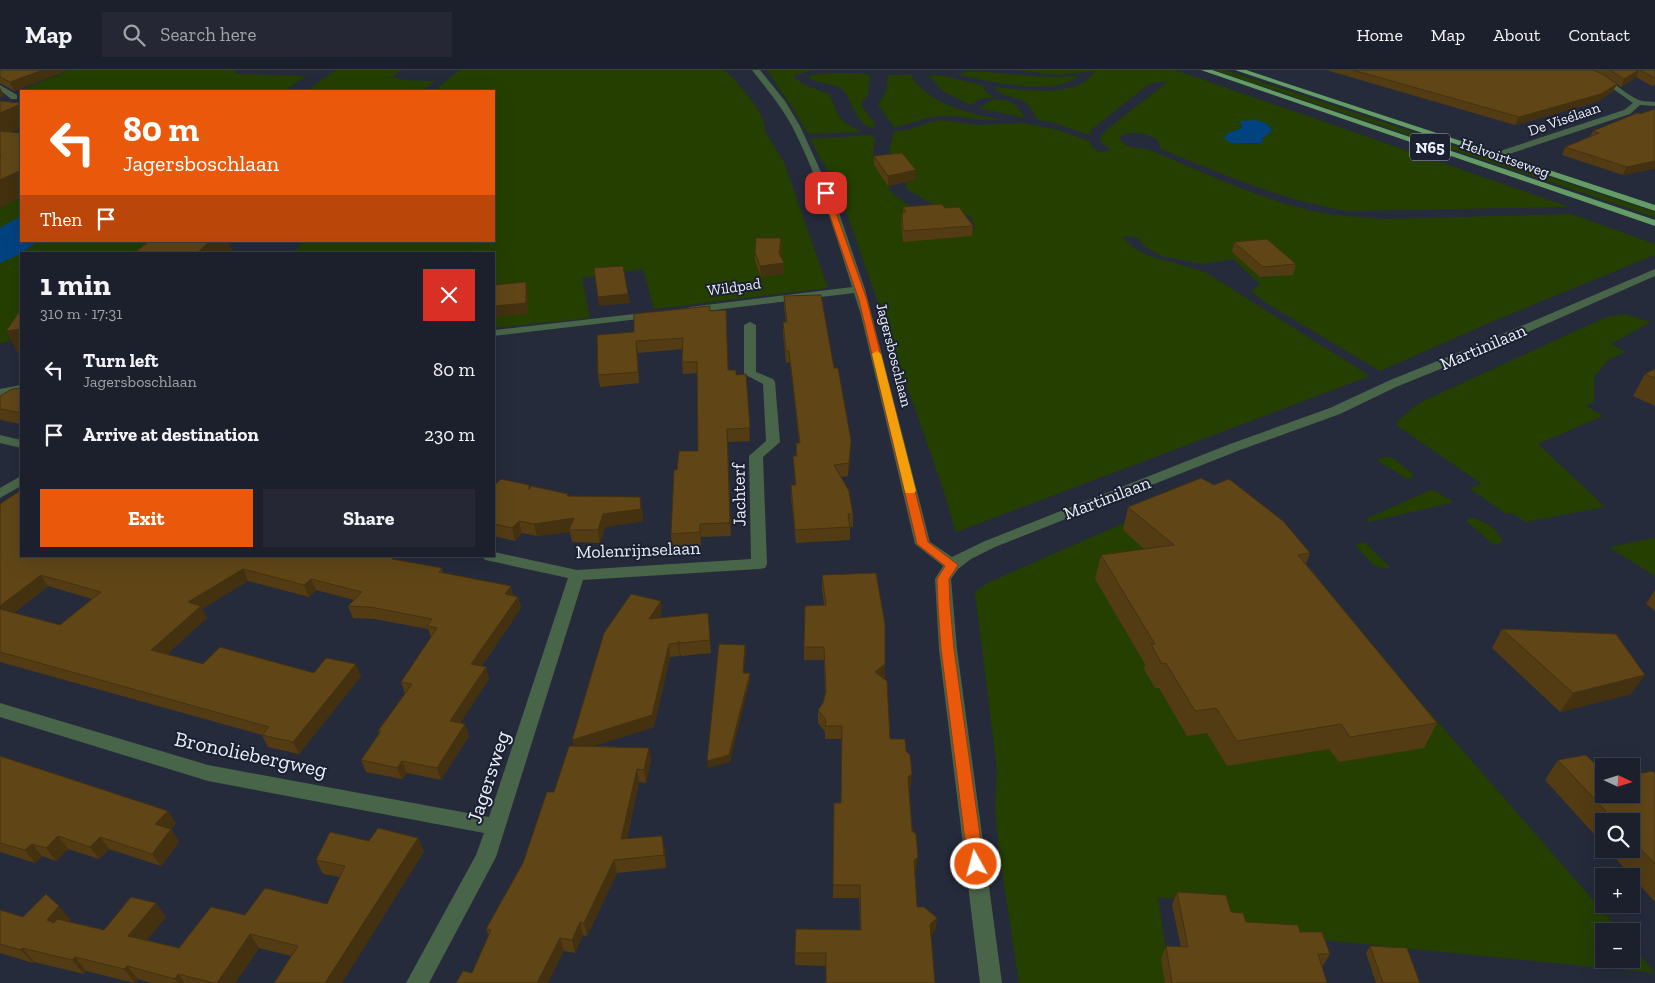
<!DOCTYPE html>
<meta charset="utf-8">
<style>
:root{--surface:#1c202c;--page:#252834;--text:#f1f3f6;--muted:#a0a3a9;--line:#3a3e48;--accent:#ea580c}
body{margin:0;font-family:"Zilla Slab",serif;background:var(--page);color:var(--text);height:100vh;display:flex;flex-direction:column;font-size:19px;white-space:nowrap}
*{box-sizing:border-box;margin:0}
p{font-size:16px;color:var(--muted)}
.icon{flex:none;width:28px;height:28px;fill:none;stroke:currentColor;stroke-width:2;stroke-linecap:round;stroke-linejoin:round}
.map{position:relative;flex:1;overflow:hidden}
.sheet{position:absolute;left:20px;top:182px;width:475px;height:305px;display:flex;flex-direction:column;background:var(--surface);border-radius:0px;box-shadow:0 5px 20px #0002,0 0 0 1px var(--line)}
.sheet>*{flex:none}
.banner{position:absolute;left:20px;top:20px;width:475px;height:152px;border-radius:0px;box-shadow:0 5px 20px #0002,0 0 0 1px var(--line);background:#ea580c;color:#fff;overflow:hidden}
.needle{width:32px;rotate:94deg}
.buttons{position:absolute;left:1595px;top:688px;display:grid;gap:10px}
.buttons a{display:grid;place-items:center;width:45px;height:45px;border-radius:0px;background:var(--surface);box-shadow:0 5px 20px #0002,0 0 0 1px var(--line);font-size:25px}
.pin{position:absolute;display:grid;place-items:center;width:42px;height:42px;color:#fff;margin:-21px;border-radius:10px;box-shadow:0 2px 8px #0006}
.me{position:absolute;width:55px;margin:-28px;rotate:353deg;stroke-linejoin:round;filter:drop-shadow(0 0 4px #0008)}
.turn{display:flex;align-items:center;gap:18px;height:105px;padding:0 20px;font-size:22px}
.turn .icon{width:65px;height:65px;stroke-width:2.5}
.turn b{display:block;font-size:35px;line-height:42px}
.then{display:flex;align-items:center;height:48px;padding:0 20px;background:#0003;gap:10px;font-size:19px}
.round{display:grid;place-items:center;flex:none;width:52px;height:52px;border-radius:0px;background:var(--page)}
.overview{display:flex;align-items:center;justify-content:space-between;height:85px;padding:0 20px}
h1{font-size:30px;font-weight:700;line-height:38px}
.primary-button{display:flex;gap:10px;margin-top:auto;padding:10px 20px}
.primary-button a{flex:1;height:58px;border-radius:0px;background:var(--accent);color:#fff;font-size:20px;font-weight:700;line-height:58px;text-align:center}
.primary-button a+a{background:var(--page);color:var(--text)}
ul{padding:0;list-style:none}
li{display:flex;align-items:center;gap:15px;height:65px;padding:0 20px}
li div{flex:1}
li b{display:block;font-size:19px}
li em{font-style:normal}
header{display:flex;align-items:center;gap:30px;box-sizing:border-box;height:70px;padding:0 25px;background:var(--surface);border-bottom:1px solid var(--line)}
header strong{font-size:24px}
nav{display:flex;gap:28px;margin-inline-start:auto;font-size:18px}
.search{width:350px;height:45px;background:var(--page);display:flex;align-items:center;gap:12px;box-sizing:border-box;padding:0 18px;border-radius:0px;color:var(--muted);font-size:19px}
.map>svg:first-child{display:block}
.green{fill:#253f00;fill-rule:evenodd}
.water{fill:#014381}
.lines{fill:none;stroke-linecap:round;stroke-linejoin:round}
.street{fill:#496549;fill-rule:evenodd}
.primary{fill:#649c65;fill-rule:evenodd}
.wall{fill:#533c14;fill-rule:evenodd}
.shaded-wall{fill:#433110}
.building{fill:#604617;stroke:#433110}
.route{fill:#ea580c;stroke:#983908}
.slow{fill:#f59e0b}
.labels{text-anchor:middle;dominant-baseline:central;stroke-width:4;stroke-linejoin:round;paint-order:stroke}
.far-street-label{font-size:15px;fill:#ebeffa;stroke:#1c2131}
.shield{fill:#1c2131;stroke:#adb1be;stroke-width:1}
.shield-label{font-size:16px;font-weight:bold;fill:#ebeffa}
.street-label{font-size:18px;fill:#ebeffa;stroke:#1c2131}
.near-street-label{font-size:21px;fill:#ebeffa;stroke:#1c2131}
</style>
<header>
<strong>Map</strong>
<div class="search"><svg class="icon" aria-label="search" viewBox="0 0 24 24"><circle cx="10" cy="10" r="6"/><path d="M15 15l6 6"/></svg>Search here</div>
<nav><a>Home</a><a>Map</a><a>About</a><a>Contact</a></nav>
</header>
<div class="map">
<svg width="1655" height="913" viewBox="0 0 1655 913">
<rect width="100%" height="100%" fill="#252b3b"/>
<path class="green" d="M70,0H239L234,4L306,6L284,21L21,20Z
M336,0H401L392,7L403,10L435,11L423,21H306Z
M459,0H725C739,15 767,42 765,63C771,68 778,84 784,92L828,218L654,239L643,199L582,208L590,248L494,258V184H292L304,171H494V21H434Z
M767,0H813L795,5L794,8L807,16L829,24C841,48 835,49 862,62L808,64L795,42Z
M1014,0H1175L1569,137L1347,141C1281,130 1222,104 1161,79L1158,70C1147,63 1130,60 1119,67C1124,78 1136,78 1147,79C1198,100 1248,124 1301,138C1328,146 1357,147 1384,149L1571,144L1655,174V185L1496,250L1380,301L1266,233L1251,221L1260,215L1258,212L1233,189L1202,194L1162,186L1145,177L1138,168L1122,166L1131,176L1147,185L1205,202L1370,306L956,462L943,419L840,124L810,69L870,65L875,68L873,83L890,110L889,120C913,143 944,150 976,159L970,146C946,140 926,133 906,118L907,111L889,82L894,61L908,60L930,52L942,50L978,55L1024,53L1058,60L1089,71L1092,77L1099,82L1112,80L1101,72V66L1106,60L1169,11L1149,14L1092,59L1089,65L1051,52L1038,50C1034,45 1031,37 1026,33C1016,25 1002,29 994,17C1023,19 1077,30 1095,1L1058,5ZM1240,51L1264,67L1261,73L1244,74L1237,60L1242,58Z
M1214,0H1225L1655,142V147Z
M966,1C1003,2 1041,10 1078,6C1057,27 986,11 959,5Z
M830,3H861L870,5L868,25L861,33C864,43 874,47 875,58C852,56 854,26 840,18C830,13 818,13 808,8L812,5Z
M888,5H911C927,35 973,44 1003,50C982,51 960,45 940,46C924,47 910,55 894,57L878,35L886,22Z
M929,6H943L982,15L987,23L994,27L979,29L971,35L944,22Z
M991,30C1010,29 1015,32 1025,48L979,38Z
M21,128V171H172L173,184H21V267L0,274V138Z
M1624,244L1651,252L1611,274L1625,282L1608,290L1594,307V332L1586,336L1603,346L1538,374L1605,437L1525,452L1512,443L1506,444L1469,418L1482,414L1396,355L1401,348L1419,333L1604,248Z
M1384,387L1393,388L1412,403L1413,407L1407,409L1377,390Z
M1204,418L1349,550L1620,861H1604V889H1631V874L1655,903L1231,861L1223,829L1158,828L1171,913H1019L1000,787L995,740L997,699L975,522L987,513Z
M1433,420L1452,431L1451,433L1368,452L1366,449L1428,421Z
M1473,448C1483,450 1502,462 1502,472L1494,475L1465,450Z
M1655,468V506L1609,477Z
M1364,472L1391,498C1373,500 1369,489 1357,477V474Z"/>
<path class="water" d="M1256,50L1267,54L1271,58V62L1264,67L1261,73H1230L1224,68L1228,63L1242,58L1240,51Z
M21,146V171H38L18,185L0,193V158Z"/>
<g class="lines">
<path class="street" d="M752,0H760L785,31L800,56L837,137L865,219L930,472L952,487L985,471L1230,374L1330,338L1388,311L1477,275L1655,199V206L1485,281L1396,317L1340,344L1240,380L995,477L971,489L958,499L951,509L957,579L1002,913H980L939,579L935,509L943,496L915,474L861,245L854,223L690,243L684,240L690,237L852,217C835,162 818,107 792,56C781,36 766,18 752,0Z
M1578,0C1607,0 1616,20 1639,30C1643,32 1650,31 1655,32V36L1640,35L1630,44L1500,87H1494V83L1624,40L1633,33L1602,11Z
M0,15L17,25V29H11L0,20Z
M652,242L656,243L658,245L656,247L494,266V260Z
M750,252L756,255V302L773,309L775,312L780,372L763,387L767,494L765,498L759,499L583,510L496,787L429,913H406L476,785L484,763L208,711L0,647V633L208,695L489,747L568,508L490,491L485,490L482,486H494V482L577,500L751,489L749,386L766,371L763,314L744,304V255Z
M21,315V323L0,327V319Z
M0,365L21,370V378L0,373Z
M21,406V416L0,428V418Z"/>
<path class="primary" d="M1201,0H1212L1655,150V156Z
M1235,0H1246L1655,135V141Z"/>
</g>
<path class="wall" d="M0,0H68L14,21L0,13Z
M1326,0H1655V15L1652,16L1636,7L1621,17L1617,14L1613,21L1597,32L1515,55Z
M1655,39L1623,105L1562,85L1565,77L1590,67L1593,61Z
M874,86L915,110L888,116L874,95Z
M903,137L973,156L972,166L903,172L901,153L902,143L903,142Z
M781,168L782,179L781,186L784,204L761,207L755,192V182Z
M1234,172L1296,194L1293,205L1260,207L1232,182Z
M784,226L834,298L851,370L848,406L841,407L853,444V457H850V470L796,473L791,428V415H795L793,386H796V373H799L790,292L786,293L783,264V252H786L784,237Z
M710,241L729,300L736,305L746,304L750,371L728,372L731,466L701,467V475L672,477L671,464L677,400L698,381V303L683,304L682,292L683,279L638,283L639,313L600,317L598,305L634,262Z
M1655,299V336L1633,326L1645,304Z
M21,318V354L0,350V326Z
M494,416L529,419L642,439L643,451L605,457L600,473L572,472L570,462L537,466L522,463L515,471L494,466Z
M0,434L395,490L442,498L443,503L518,527L521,538L482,596L486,597L489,609L460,653L465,654L469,666L441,710L407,703L402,709L366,702L361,690L379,664L378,661L405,624L401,612L431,568L428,559L374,549L353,548L348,536L354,530L316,520L309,527L248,511L202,539L207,548L167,584L203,594L361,606L299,684L268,677L262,665L0,592ZM48,516L92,529L60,555L14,543Z
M1128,437L1310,483L1306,494L1437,653L1424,678L1339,692L1329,679L1227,696L1207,663L1187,666L1159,618H1155L1144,599L1145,594L1095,509L1101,485L1144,479L1123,460Z
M822,505L885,594V607L883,608L890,669L906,681L911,717L909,719L916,800L915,802L917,837L937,848L935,861L826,896L795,895V883L860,860L859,828H833L834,733H841L842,669H825V662L818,653V640L823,633L825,624L824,590H804V577L824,535L822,518Z
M1655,520V541L1646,534Z
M662,543L659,548L708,543L711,583L681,586L680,583V586L670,587L654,657L593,676L649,678L651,691L646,713L639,712L627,769L662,766L665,780L666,798L617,803L587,866L583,865L575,883L564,881L472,903L489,866L486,859L523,793L554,722L573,676Z
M1502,559L1631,624L1560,642L1492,578Z
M0,686L176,753L171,759L179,772L161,796L109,779L99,789L68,779L56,791L42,786L35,793L0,782Z
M1558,690L1604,724L1655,704V832L1607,779H1631V751H1604V775L1545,710Z
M418,768L424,782L291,886L259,878L235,913H151L138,909L135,913L86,901L84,904L34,892L33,893L0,883V840L23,847L71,850L69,852L104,860L156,833L166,847L146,870L179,878L245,845L327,834L340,807L323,804L316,790L369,771Z
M1177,822L1231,842L1246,852L1300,862L1330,884L1322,897L1327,913H1165L1161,889L1166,876L1181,877L1172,835Z
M1370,876L1420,913H1376L1366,883Z"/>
<path class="shaded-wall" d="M43,0H68L14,21L10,12Z
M1639,0L1636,7L1621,17L1624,9Z
M1617,14L1613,21L1597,32L1515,55L1519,47Z
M0,17L4,26L0,27Z
M21,34V58L0,68V43Z
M1655,91V99L1623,105L1627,97Z
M21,100V128L0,138V110Z
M916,100L915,110L888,116V106Z
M781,168L782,179L780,194L779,183Z
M210,171H229L232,180L231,181L232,184H196Z
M784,193V204L761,207L760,196Z
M526,212L528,223V244L494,247V236Z
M628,224L630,233L599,236L598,227Z
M21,259V286L20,287L6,261Z
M636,271L638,283L639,313L638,302Z
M727,359L728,372L731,466L730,453Z
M851,370V382L848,406L849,393Z
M640,427L643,451L605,457L600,473L598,460L603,444Z
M574,448L569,460L570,462L537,466L534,454Z
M519,451L522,463L515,471L512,458Z
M700,454L701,467V475L700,462Z
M243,499L248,511L202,539L207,548L158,592L151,580L188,532Z
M41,505L48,516L5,550L0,543V536Z
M311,509L316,520L309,527L304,515Z
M511,516L514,527L505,524Z
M518,527L521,538L475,606L471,594Z
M661,531L662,543L651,562L649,549Z
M679,571L680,583V586L678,573Z
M669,574L670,587L654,657L575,682L572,670Z
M745,575L746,582L743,610V603Z
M356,594L361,606L299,684L293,672Z
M885,594V607L875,616V602Z
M486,597L489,609L454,663L450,651Z
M750,603V610L730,692L708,698L707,691Z
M1645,605L1631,624L1560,642L1573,623Z
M465,654L469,666L441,710L437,698Z
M649,678L651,691L646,713L644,700Z
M402,691L407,703L402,709L397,698Z
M637,699L639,712L624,782L621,769Z
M912,704L911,717L907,720L908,707Z
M168,741L176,753L164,766L155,754Z
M171,759L179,772L161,796L152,784Z
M58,766L68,779L56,791L46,778Z
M662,766L665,780L666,798L664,785Z
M100,767L109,779L99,789L90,777Z
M418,768L424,782L342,913H325Z
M32,774L42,786L35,793L25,780Z
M918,787L916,800L912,804L914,790Z
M614,790L617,803L587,866L584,853Z
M156,833L166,847L139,880L128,866Z
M59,836L71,850L58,864L47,850Z
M937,848L935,861L929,867L930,854Z
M580,852L583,865L575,883L572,870Z
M250,864L259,878L235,913H217Z
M560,868L564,881L548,913H537Z
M22,878L34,892L33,893L21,880Z
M75,887L86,901L84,904L72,890Z
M127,896L138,909L135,913L124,899Z
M178,904L185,913H178L175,909Z"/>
<path class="building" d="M0,0H43L10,12L0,7Z
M1353,0H1593L1604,5L1617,14L1601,24L1519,47Z
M1610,0H1639L1624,9Z
M1640,0H1655V8Z
M0,31L21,33V34L0,43Z
M1655,39V91L1627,97L1565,77L1599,63L1593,61L1637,43L1640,44Z
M0,61L21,63V100L0,110V86H1L0,85Z
M902,83L916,100L888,106L874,86Z
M942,134L945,138L959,137L973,156L903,161L902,143L906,142L903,137Z
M756,168H781L779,183L784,193L760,196L755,182Z
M1267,169L1296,194L1263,197L1234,172Z
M149,171H210L196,184H133Z
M623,196L628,224L598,227L594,198Z
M526,212V233L494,236V215Z
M821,225L834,298H838L851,370L849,393L834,395L849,421L853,444H848L850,457L795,460L791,415H796L793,386H797L796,373H800L789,281H786L783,252H787L784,226Z
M710,236V241L726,240L728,300H736V305L746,304L750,358L727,359L730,453L700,454V462L671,464L674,400H677L679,381H698L697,292H682L683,268L636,271L638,302L598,305L597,265L634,262V244Z
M21,239V259L6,261Z
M1655,299V308L1645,304Z
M21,318V343L0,339V326L12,319Z
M1201,408L1214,415L1229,409L1283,451L1310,483L1298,485L1437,653L1350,667L1341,654L1237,671L1216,638L1195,641L1166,593L1162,594L1151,574H1155L1101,485L1174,475L1128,437Z
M501,409L529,415V420L531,416L568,424L567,426L640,427L641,439L603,444L598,460H569L574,448L534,454L519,451L512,458L494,454V416Z
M21,420V486H391L394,487L392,489L442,498L439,502L511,516L505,524L518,527L471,594L486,597L450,651L465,654L437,698L402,691L397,698L361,690L381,661H378L412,614L401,612L437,558L427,556L432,549L370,537L348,536L362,522L311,509L304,515L243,499L188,532L201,536L151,580L203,594L220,577L314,603L326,588L356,594L293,672L262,665L269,657L0,582V539L60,555L101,522L41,505L0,536V438L1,437H0V434Z
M876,503L885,554V594L875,602L887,611L890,669H905L906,681L910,685L912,704L908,707L912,761L916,764L918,787L914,790L917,837H924L937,848L930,854L935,913H826V883H795L796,859L861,860L860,815H833L834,733H841L842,656H825L826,650L818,640L823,633L826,622L824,577H804L805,536L826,535L822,505Z
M631,524L661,531L649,549L708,543L710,570L680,573L679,571L678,573L669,574L652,645L572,670L604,563Z
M1502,559L1616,564L1645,605L1573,623Z
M719,574L745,575L743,603H750L729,685L707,691Z
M569,676L649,678L644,700L637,699L621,769L662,766L664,785L614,790L584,853L580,852L572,870L560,868L537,913H456L463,901L472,903L491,860L486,859L523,793L547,722H554Z
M1586,685L1604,703V724H1631V705L1653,701L1655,704V794L1631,769V751H1615L1558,690Z
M0,686L168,741L155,754L171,759L152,784L100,767L90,777L58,766L46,778L32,774L25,780L0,773Z
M378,758L418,768L325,913H274L298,876L250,864L217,913H214L178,904L175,909L127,896L124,899L75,887L72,890L22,878L21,880L0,874V840L23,847L46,824L59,836L47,850L54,853L57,849L104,860L131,827L156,833L128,866L179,878L211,837L245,845L265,818L327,834L345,796L316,790L330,762L369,771Z
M1177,822L1226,825L1231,842L1243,843L1246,852L1298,855L1300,862H1322L1330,884H1318L1327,913H1172L1166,876L1188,877Z
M1370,876L1407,878L1420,913H1383Z"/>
<path class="route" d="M826,121L829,123L867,230L928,472L958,495L949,509L950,535L954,579L984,794L982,799L976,801L971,799L968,794L941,579L938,535L937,509L945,496L917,474L859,230L822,123Z"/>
<path class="slow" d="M877,281L881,284L916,421L914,423H906L905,421L872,284Z"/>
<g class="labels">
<g class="far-street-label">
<text transform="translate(1564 49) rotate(-19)">De Visélaan</text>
<text transform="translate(1505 88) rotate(19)">Helvoirtseweg</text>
<text transform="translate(734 217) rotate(-8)">Wildpad</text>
<text transform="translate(894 285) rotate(76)">Jagersboschlaan</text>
</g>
<rect class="shield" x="1410" y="63.5" width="40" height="27" rx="4"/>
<g class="shield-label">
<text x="1430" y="77">N65</text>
</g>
<g class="street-label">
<text transform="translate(1483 277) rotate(-23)">Martinilaan</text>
<text transform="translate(739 425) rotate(-91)">Jachterf</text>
<text transform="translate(1107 428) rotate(-21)">Martinilaan</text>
<text transform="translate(638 480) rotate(-2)">Molenrijnselaan</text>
</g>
<g class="near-street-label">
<text transform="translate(251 684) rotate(12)">Bronoliebergweg</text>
<text transform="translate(488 707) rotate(-72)">Jagersweg</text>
</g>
</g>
</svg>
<div class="buttons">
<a><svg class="needle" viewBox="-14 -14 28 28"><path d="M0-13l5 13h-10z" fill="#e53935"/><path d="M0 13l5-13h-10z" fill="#a0a3a9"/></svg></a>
<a><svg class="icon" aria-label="search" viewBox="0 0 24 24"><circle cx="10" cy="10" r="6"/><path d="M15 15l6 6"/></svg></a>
<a>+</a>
<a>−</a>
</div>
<div class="pin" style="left:826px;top:123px;background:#d93025"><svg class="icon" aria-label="arrive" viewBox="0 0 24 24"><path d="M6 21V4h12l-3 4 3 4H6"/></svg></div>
<svg class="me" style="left:976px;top:794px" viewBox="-20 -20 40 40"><circle r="17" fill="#ea580c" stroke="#fff" stroke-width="3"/><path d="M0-11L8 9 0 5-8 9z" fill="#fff"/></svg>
<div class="banner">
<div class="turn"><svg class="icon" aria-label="left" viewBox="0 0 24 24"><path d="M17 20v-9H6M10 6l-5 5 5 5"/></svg><div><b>80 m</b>Jagersboschlaan</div></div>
<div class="then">Then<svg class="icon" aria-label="arrive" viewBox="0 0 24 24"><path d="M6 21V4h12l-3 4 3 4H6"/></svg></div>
</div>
<section class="sheet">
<div class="overview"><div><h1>1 min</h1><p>310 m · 17:31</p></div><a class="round" style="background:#d93025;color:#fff"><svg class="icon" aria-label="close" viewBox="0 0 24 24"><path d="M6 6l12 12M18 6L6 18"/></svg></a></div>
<ul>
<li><svg class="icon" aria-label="left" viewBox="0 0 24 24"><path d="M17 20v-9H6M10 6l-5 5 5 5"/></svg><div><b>Turn left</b><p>Jagersboschlaan</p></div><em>80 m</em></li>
<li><svg class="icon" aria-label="arrive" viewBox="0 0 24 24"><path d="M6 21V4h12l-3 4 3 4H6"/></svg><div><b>Arrive at destination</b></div><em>230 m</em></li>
</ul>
<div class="primary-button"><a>Exit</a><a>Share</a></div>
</section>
</div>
